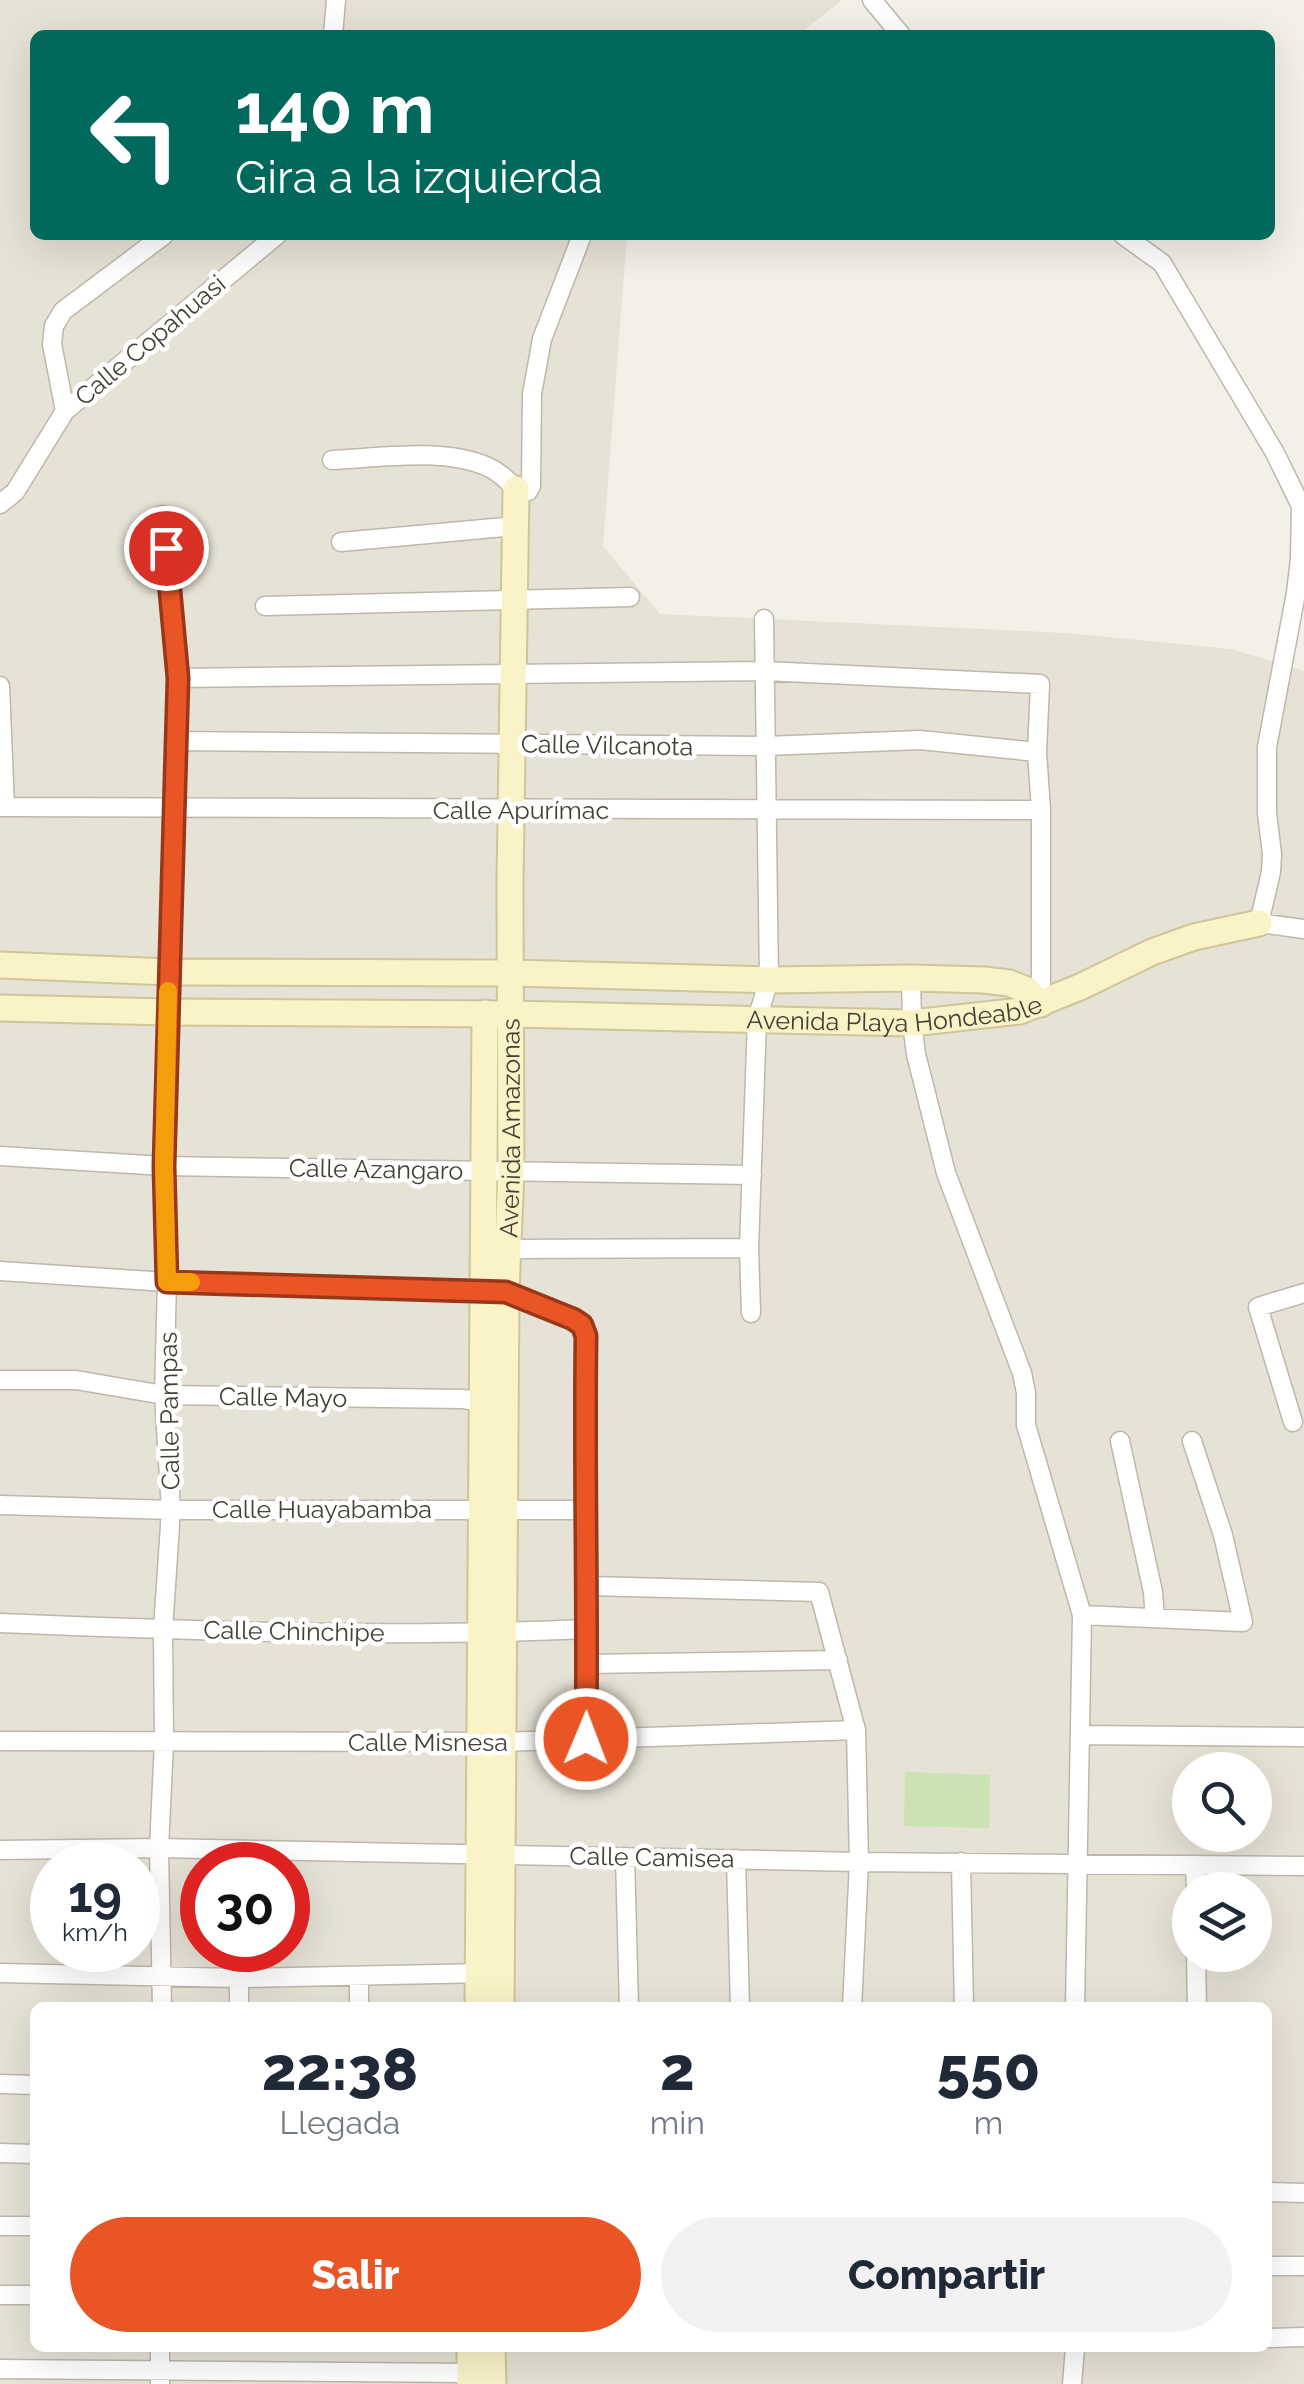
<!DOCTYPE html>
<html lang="es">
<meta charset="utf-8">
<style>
:root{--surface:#fff;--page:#f2f2f3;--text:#1f2937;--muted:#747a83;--accent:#ea5526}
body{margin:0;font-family:Raleway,sans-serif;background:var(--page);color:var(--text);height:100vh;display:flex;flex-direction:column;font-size:38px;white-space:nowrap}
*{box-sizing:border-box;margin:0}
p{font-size:32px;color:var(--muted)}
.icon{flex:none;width:55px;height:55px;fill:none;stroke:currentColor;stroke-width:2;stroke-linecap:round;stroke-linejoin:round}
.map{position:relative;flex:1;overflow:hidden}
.details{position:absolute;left:30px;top:2002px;width:1242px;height:350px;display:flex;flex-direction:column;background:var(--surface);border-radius:15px;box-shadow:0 10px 40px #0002}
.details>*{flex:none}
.hud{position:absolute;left:30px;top:30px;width:1245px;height:210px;border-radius:15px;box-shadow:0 10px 40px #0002;background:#00695c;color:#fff;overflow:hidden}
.fabs{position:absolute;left:1172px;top:1752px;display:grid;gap:20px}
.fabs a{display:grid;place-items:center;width:100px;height:100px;border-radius:50%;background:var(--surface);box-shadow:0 10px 40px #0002;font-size:50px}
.speed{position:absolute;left:30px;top:1842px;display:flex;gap:20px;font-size:50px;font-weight:700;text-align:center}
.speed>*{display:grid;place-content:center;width:130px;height:130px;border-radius:50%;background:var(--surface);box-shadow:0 10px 40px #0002;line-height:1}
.speed small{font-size:25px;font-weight:400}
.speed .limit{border:15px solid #d22;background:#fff;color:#111}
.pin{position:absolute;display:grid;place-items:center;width:85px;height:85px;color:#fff;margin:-42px;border:5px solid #fff;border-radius:50%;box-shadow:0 2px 10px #0007}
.me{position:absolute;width:110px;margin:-55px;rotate:1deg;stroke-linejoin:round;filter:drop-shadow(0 0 8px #0008)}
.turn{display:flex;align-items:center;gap:35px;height:210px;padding:0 40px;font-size:45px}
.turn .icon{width:130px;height:130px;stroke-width:2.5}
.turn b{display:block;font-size:70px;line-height:85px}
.eta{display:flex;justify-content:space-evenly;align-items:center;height:170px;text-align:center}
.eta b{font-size:60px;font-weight:800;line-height:70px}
.primary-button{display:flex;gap:20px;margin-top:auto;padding:20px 40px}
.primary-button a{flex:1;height:115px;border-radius:60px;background:var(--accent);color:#fff;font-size:40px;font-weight:800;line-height:115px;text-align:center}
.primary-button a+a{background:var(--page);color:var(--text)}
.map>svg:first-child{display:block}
.residential{fill:#e6e2d5;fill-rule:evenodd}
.green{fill:#c9e3b2}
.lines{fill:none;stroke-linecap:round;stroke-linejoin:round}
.street-casing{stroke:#bdb8aa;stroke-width:21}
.secondary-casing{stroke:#cfc599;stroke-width:29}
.street{stroke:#fff;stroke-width:18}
.secondary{stroke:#faf3c8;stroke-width:25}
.route-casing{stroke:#983719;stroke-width:25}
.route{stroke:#ea5526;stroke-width:18}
.slow{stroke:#f59e0b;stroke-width:18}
.labels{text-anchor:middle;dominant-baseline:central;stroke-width:9;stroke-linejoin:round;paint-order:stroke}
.street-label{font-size:25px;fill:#444036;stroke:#fff}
</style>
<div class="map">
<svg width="1304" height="2384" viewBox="0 0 1304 2384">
<rect width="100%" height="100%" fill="#f2f0e7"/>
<path class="residential" d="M0,0H842L798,35H35V235H627L603,546L660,614L1066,633L1231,649L1304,671V2384H0ZM1190,1770H1255V1835H1190ZM52,1865H138V1950H52ZM202,1865H288V1950H202ZM1190,1890H1255V1955H1190ZM35,2008H1268V2348H35Z"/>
<path class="green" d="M905,1772L990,1775L989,1828L904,1826Z"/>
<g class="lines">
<g class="street-casing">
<path id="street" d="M872,0L901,35
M333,35L336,0
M1123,235L1162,263L1275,453L1301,506L1300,559L1296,593L1267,747V813L1272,854L1271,872L1259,923L1304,929
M65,411L52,344L54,326L63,311L164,235
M332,460C379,458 443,447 488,467C500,472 509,482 518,491H528L531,486L532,394L542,339L582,235
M0,504L15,492L65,411L277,235
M341,542L516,526
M265,606L630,597
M178,678L765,671L1040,684L1037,752L1041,810V1004
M0,686L5,807
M177,741L766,746L920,740L1037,752
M0,807L1041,810
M911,978L912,1023L916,1054L946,1173L1022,1373L1026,1393V1425L1082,1615L1075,2008
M0,1156L164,1166L752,1175
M508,1249L749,1248
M0,1271L167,1282L506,1292L573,1319L582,1325L586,1336L584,1510L588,1586L586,1739
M751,1313L749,1248L757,1019L769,980L764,619
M0,1380H76L164,1395L463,1399L491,1403
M1293,1422L1258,1307L1304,1293
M1120,1441L1153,1592L1155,1618
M0,1505L171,1510H584
M588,1586L819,1592L856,1730L859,1862L852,2008
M1082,1615L1243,1622L1223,1535L1192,1441
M0,1623C195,1631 392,1638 587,1629
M587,1664L838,1660
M1081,1735L1304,1737
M0,1741L503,1742L856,1730
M0,1850L159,1848L859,1862L1304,1866
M625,1857L629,2008
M736,1859L740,2008
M961,1862L964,2008
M1195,1865L1196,1890
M1196,1955L1197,2008
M0,1973L239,1978L489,1973
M239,1978V2008
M162,2008L159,1848L164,1742L163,1630L171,1510L164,1395L167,1282L164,1166L178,678L162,515
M359,2008V1976
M0,2084L35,2085
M0,2153L35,2154
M1268,2192L1304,2193
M0,2226H35
M1268,2266H1304
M0,2295H35
M1268,2338L1304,2337
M0,2369L470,2373
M160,2384V2348
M1072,2384L1075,2348"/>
</g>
<g class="secondary-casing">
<g id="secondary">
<path d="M0,965L168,972L511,973L769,980L911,978L984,980L1009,983L1027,990L1041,1004"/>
<path id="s1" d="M0,1008L167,1012L511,1014L912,1023L1020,1011L1080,987L1152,952L1194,937L1259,923"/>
<path d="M478,2008L485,1013"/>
<path id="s2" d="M501,2008L506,1292L511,1171L510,883L516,489"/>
<path d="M470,2348V2384"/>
<path d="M492,2348L493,2384"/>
</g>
</g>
<use href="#street" class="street"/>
<use href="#secondary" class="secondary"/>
</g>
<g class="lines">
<g class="route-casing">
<path id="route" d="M166,548L178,678L164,1166L167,1282L506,1292L573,1319L582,1325L586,1336C584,1471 588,1605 586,1739"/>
</g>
<use href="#route" class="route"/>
<path class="slow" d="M168,991L164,1166L167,1282H191"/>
</g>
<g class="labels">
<g class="street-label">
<text transform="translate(150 340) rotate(-40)">Calle Copahuasi</text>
<text transform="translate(607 745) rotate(1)">Calle Vilcanota</text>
<text x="521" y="810">Calle Apurímac</text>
<text stroke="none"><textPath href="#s1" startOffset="895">Avenida Playa Hondeable</textPath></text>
<text stroke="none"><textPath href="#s2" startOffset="880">Avenida Amazonas</textPath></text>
<text transform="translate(376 1169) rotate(1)">Calle Azangaro</text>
<text transform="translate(283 1397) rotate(1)">Calle Mayo</text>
<text transform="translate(169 1411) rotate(-91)">Calle Pampas</text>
<text x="322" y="1509">Calle Huayabamba</text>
<text transform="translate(294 1631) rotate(1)">Calle Chinchipe</text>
<text x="428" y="1742">Calle Misnesa</text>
<text transform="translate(652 1857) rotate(1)">Calle Camisea</text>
</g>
</g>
</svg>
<div class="fabs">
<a><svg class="icon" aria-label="search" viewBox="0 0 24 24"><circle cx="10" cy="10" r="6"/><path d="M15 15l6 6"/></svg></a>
<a><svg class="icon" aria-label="layers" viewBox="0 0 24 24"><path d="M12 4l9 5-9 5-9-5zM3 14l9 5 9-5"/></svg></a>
</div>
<div class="speed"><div>19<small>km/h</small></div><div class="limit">30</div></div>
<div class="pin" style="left:166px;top:548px;background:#d93025"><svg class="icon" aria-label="arrive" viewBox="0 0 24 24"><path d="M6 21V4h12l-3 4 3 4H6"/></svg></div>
<svg class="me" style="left:586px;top:1739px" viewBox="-20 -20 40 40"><circle r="17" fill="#ea5526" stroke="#fff" stroke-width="3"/><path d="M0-11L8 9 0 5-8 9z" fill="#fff"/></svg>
<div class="hud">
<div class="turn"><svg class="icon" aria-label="left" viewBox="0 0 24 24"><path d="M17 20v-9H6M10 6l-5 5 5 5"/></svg><div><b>140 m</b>Gira a la izquierda</div></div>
</div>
<section class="details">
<div class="eta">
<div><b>22:38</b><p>Llegada</p></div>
<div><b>2</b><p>min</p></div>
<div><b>550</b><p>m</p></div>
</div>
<div class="primary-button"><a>Salir</a><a>Compartir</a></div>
</section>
</div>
